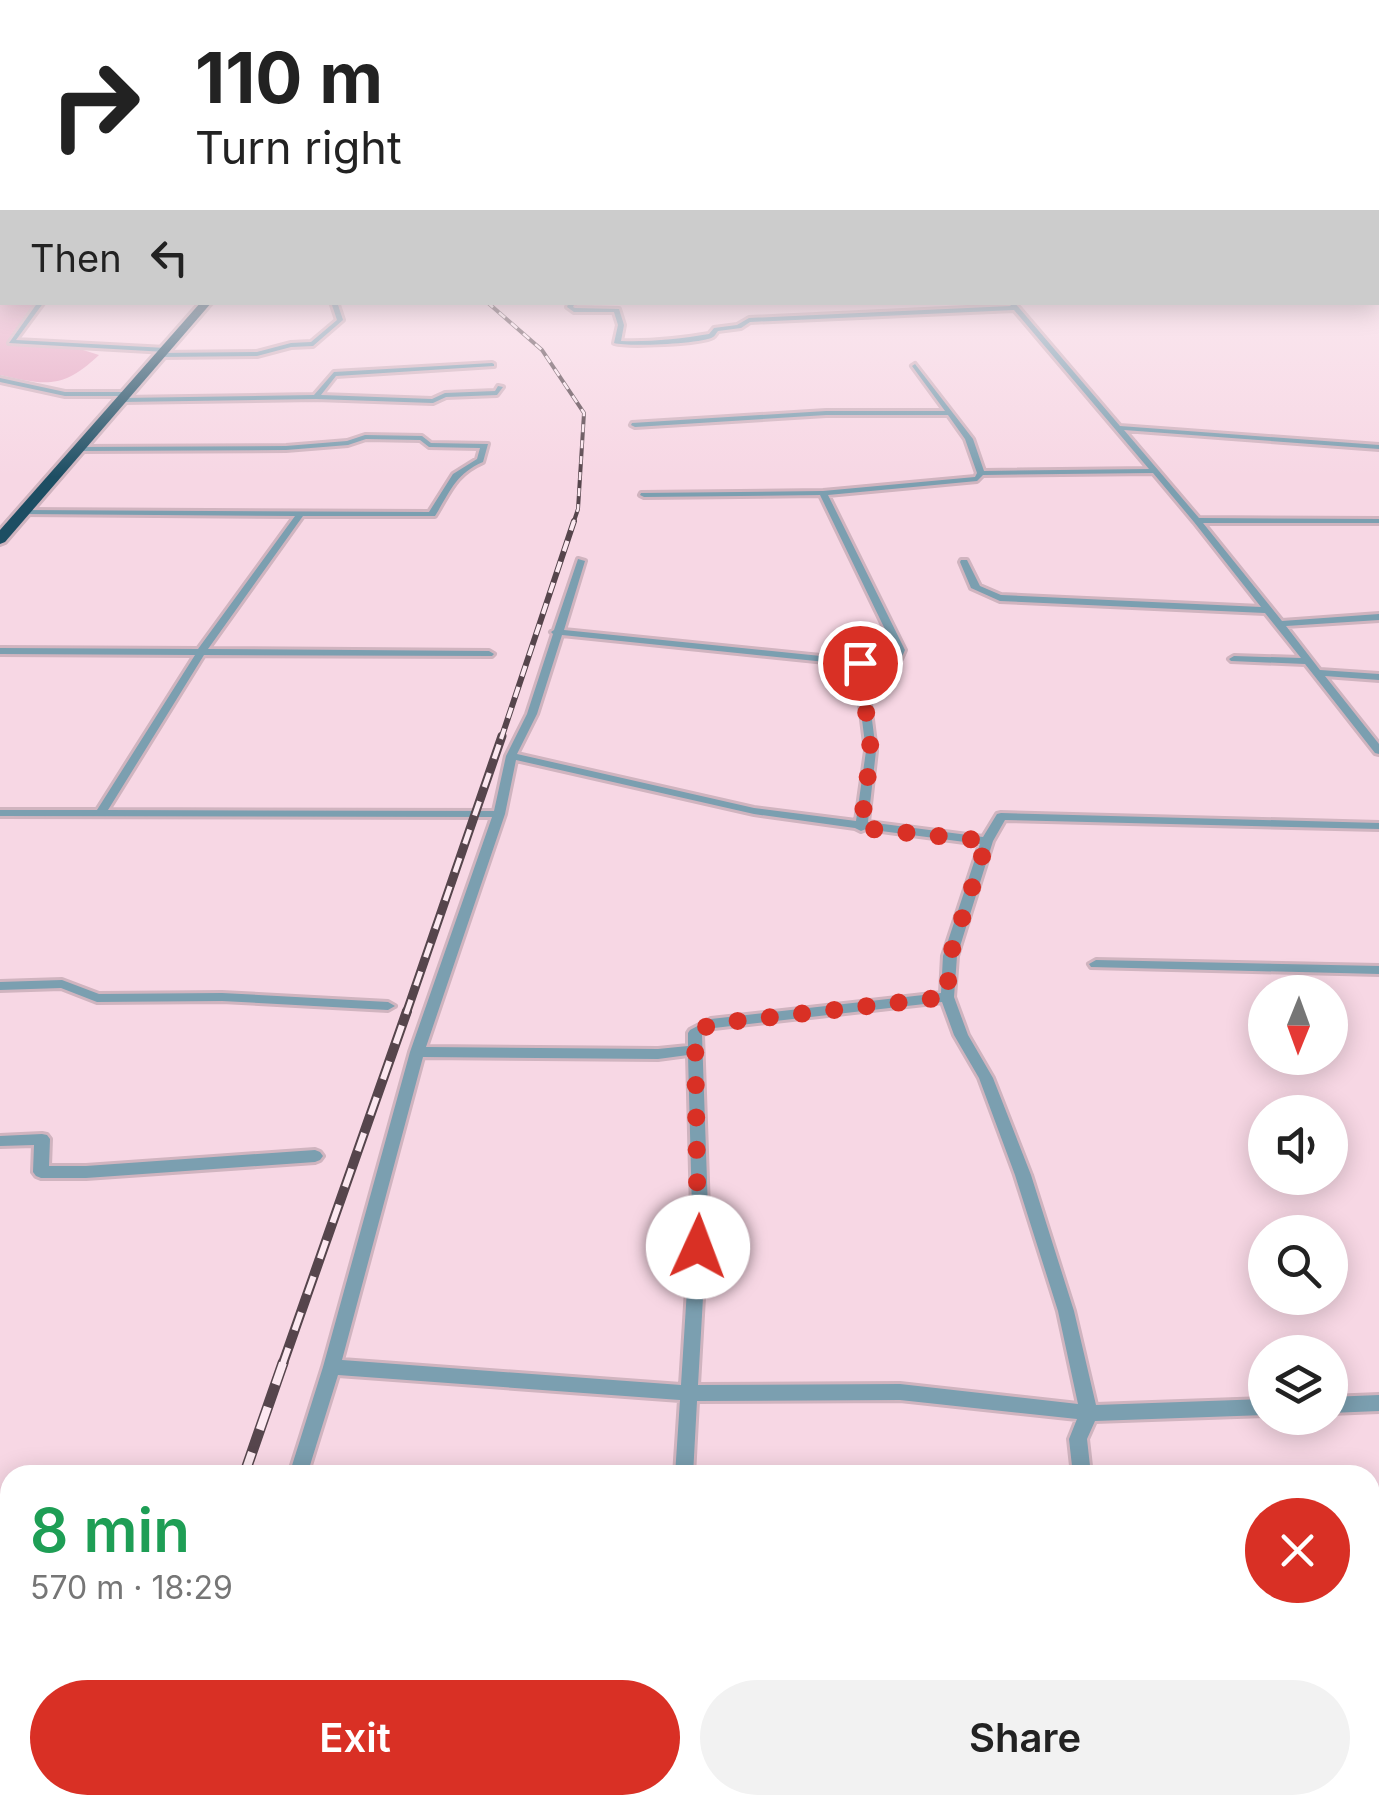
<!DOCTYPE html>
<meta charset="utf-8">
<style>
:root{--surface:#fff;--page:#f2f2f2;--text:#222;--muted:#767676;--accent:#d93025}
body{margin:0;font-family:Inter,sans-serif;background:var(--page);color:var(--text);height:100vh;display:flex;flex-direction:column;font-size:38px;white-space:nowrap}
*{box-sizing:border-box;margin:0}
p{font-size:32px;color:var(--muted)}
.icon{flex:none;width:55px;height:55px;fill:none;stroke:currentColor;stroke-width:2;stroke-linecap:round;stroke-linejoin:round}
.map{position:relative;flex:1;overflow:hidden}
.drawer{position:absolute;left:0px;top:1465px;width:1380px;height:350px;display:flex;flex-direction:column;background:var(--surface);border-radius:30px 30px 0 0;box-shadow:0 5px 25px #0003}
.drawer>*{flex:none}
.top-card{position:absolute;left:0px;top:0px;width:1380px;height:305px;box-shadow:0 5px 25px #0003;background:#fff;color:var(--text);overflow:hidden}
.needle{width:65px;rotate:181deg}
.tools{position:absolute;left:1248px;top:975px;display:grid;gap:20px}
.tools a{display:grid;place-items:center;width:100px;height:100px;border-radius:50%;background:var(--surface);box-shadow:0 5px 25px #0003;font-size:50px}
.pin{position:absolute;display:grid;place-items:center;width:85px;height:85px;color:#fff;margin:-42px;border:5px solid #fff;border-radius:50%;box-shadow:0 2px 10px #0007}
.me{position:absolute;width:110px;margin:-55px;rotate:2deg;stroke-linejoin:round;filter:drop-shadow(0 0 8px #0008)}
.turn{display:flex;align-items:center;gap:35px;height:210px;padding:0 30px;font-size:45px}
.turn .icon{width:130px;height:130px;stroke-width:2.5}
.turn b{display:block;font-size:70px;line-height:85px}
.then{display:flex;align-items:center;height:95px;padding:0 30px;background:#0003;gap:20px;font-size:38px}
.round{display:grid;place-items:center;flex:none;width:105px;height:105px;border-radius:52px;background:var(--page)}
.overview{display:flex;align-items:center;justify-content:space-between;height:170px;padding:0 30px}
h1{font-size:60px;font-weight:600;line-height:75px;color:#1e9e55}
.action{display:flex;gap:20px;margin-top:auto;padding:20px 30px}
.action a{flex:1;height:115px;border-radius:60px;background:var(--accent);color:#fff;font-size:40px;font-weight:600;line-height:115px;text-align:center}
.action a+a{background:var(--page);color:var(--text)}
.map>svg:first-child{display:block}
.green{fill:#e5a9c3}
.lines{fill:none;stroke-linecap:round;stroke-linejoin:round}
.street-casing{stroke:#d0b4bf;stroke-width:6}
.highway-casing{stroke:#d0b4bf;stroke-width:6}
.street{fill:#7b9fb0;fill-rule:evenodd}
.highway{fill:#1d4e63;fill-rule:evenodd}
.rail-far4-casing{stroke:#56454c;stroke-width:4}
.rail-far3-casing{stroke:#56454c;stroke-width:6}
.rail-far2-casing{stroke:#56454c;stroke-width:9}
.rail-far1-casing{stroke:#56454c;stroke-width:10}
.rail-casing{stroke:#56454c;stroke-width:11}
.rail-far4{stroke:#fce8f0;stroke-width:2.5;stroke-dasharray:8;stroke-linecap:butt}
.rail-far3{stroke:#fce8f0;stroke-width:4;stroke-dasharray:11;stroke-linecap:butt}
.rail-far2{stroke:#fce8f0;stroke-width:5;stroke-dasharray:15;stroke-linecap:butt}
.rail-far1{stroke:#fce8f0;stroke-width:6;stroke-dasharray:19;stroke-linecap:butt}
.rail{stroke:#fce8f0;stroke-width:8;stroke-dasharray:24;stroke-linecap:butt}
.route{stroke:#d93025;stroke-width:18;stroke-dasharray:0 32.4}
</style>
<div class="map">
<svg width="1379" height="1815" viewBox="0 0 1379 1815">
<rect width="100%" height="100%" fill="#f7d7e4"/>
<path class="green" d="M0,296L2,302L38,303L6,344L80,349L99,355C62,390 45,385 0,375Z"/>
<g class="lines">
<g class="street-casing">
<path id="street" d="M1378,236H1379V240L1378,239Z
M1378,272H1379V276H1378Z
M38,302H44L16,340L166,348L169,350L166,352L9,343Z
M331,302H337L343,320L313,346L291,347L257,356L161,357L158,355L161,353L257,352L291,343L311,342L337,320Z
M569,302H575L573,307L575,308L619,309L624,325L621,341C650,342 680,339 709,334L714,328L737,325L749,318L1011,306L1007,302H1014L1120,426L1379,445V449L1124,430L1199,518L1379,519V523H1203L1282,621L1379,614V620L1286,626L1320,670L1379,674V680L1325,676L1379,744V754L1375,753L1305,664L1231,661L1229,659L1234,656L1301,658L1265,613L1000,601L971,588L960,562L961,560H967L980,586L1001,595L1261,607L1194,522L1153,473L983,475L977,481L828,495L905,650L901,659L865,665L876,751L868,822L983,837L997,814L1001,813L1379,823V829L1005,820L993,841L957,956L954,997L968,1035L993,1078L1031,1175L1074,1311L1096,1405L1265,1399V1415L1095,1421L1087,1439L1091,1475H1073L1069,1439L1077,1419L900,1400L697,1401L693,1475H675L680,1400L338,1375L307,1475H289L323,1367L410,1052L492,817L0,816V810H97L195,655L0,654V648L198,649L295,516L24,514L20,512L21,510L429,512L453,474L477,459L480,448L429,447L420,440L366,439L348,445L286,450L79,451L75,449L79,447L286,446L347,441L365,435L422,436L431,443L488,444L483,462C455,474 450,492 435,516H303L208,649L489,651L494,654L492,656L204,655L108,810L494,811L506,756L527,714L553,634L551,632L554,630L578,559L585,561L564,630L860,660L894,655L895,650L820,495L644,497L640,495L641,493L823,491L975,477L977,473L965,439L948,415H826L635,427L631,425L632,423L826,411H945L912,366L915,364L973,439L984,471L1149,469L1014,310L750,322L741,328L718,331C716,333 715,336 713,337C702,344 627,347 614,343L618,325L614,312H574L567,307ZM562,635L855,665L866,751L856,821L754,808L517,754L537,714ZM516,760L754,814L855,828L861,831L866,829L980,844L943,956L941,993L711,1019L690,1030L688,1033V1046L658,1049L426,1047L505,814ZM942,1002L954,1035L979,1078L1015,1175L1058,1311L1078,1404L900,1384L698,1385L708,1210L702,1035L714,1028ZM688,1055L692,1210L681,1385L342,1360L423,1057L658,1059Z
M492,363L494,364V366L336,376L321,395L432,399L445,393L495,391L498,386L503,387L497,395L446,397L433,403L316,399L122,402L118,400L122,398L314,395L334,372Z
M0,378L65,392H128L131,394L128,396H65L0,382Z
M1096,960L1379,966V974L1091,967L1089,964Z
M62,980L99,994L222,993L388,1002L395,1006L388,1010L222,1001L97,1002L61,988L0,990V982Z
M42,1134L47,1135L50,1139L49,1166H86L315,1150L320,1152L323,1156L320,1160L315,1162L86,1178H41L36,1176L33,1172L34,1145L0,1146V1136Z
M1379,1395V1411L1330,1413V1397Z
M0,1755H10V1777H0Z
M184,1805H206L203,1815H181Z
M641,1805H663L662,1815H640Z
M1154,1805H1176L1179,1815H1157Z"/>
</g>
<g class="highway-casing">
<path id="highway" d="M201,302H212L5,542L0,544V530Z"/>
</g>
<use href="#street" class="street"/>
<use href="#highway" class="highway"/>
<g class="rail-far4-casing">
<path id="rail-far4" d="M487,302L542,350L584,413L578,509L573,524"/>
</g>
<g class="rail-far3-casing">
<path id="rail-far3" d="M501,739L574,521"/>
</g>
<g class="rail-far2-casing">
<path id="rail-far2" d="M406,1014L502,736"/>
</g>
<g class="rail-far1-casing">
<path id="rail-far1" d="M282,1366L407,1011"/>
</g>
<g class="rail-casing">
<path id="rail" d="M244,1475L283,1363
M124,1815L127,1805"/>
</g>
<use href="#rail-far4" class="rail-far4"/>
<use href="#rail-far3" class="rail-far3"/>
<use href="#rail-far2" class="rail-far2"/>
<use href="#rail-far1" class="rail-far1"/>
<use href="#rail" class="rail"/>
</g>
<linearGradient id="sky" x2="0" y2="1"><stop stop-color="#9ea0ce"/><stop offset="0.47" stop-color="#fbedf3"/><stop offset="1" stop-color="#fbedf3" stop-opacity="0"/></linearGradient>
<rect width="1379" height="477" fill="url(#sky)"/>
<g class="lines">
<path class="route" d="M698,1247L695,1033L711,1024L947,997L950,956L987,841L861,828L871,751L860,663"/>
</g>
</svg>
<div class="tools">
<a><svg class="needle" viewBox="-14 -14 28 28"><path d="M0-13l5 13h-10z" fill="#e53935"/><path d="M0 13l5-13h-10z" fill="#767676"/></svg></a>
<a><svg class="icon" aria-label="sound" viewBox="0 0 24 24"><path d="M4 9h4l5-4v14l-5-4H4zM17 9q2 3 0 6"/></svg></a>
<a><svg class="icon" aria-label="search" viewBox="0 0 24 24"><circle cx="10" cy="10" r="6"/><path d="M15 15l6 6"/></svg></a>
<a><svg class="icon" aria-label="layers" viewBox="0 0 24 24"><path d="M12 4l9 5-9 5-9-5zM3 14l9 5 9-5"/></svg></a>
</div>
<div class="pin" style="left:860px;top:663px;background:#d93025"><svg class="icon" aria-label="arrive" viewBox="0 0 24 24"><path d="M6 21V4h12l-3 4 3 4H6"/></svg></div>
<svg class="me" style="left:698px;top:1247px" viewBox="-20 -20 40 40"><circle r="19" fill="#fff"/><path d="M0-13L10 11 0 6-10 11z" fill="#d93025"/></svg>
<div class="top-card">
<div class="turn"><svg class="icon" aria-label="right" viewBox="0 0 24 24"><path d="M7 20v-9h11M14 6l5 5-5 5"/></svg><div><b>110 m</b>Turn right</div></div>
<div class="then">Then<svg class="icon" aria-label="left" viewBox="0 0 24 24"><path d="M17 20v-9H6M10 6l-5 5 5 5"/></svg></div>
</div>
<section class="drawer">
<div class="overview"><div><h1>8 min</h1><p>570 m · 18:29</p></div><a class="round" style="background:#d93025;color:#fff"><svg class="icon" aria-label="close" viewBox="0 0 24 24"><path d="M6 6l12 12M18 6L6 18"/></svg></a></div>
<div class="action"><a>Exit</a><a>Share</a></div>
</section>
</div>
